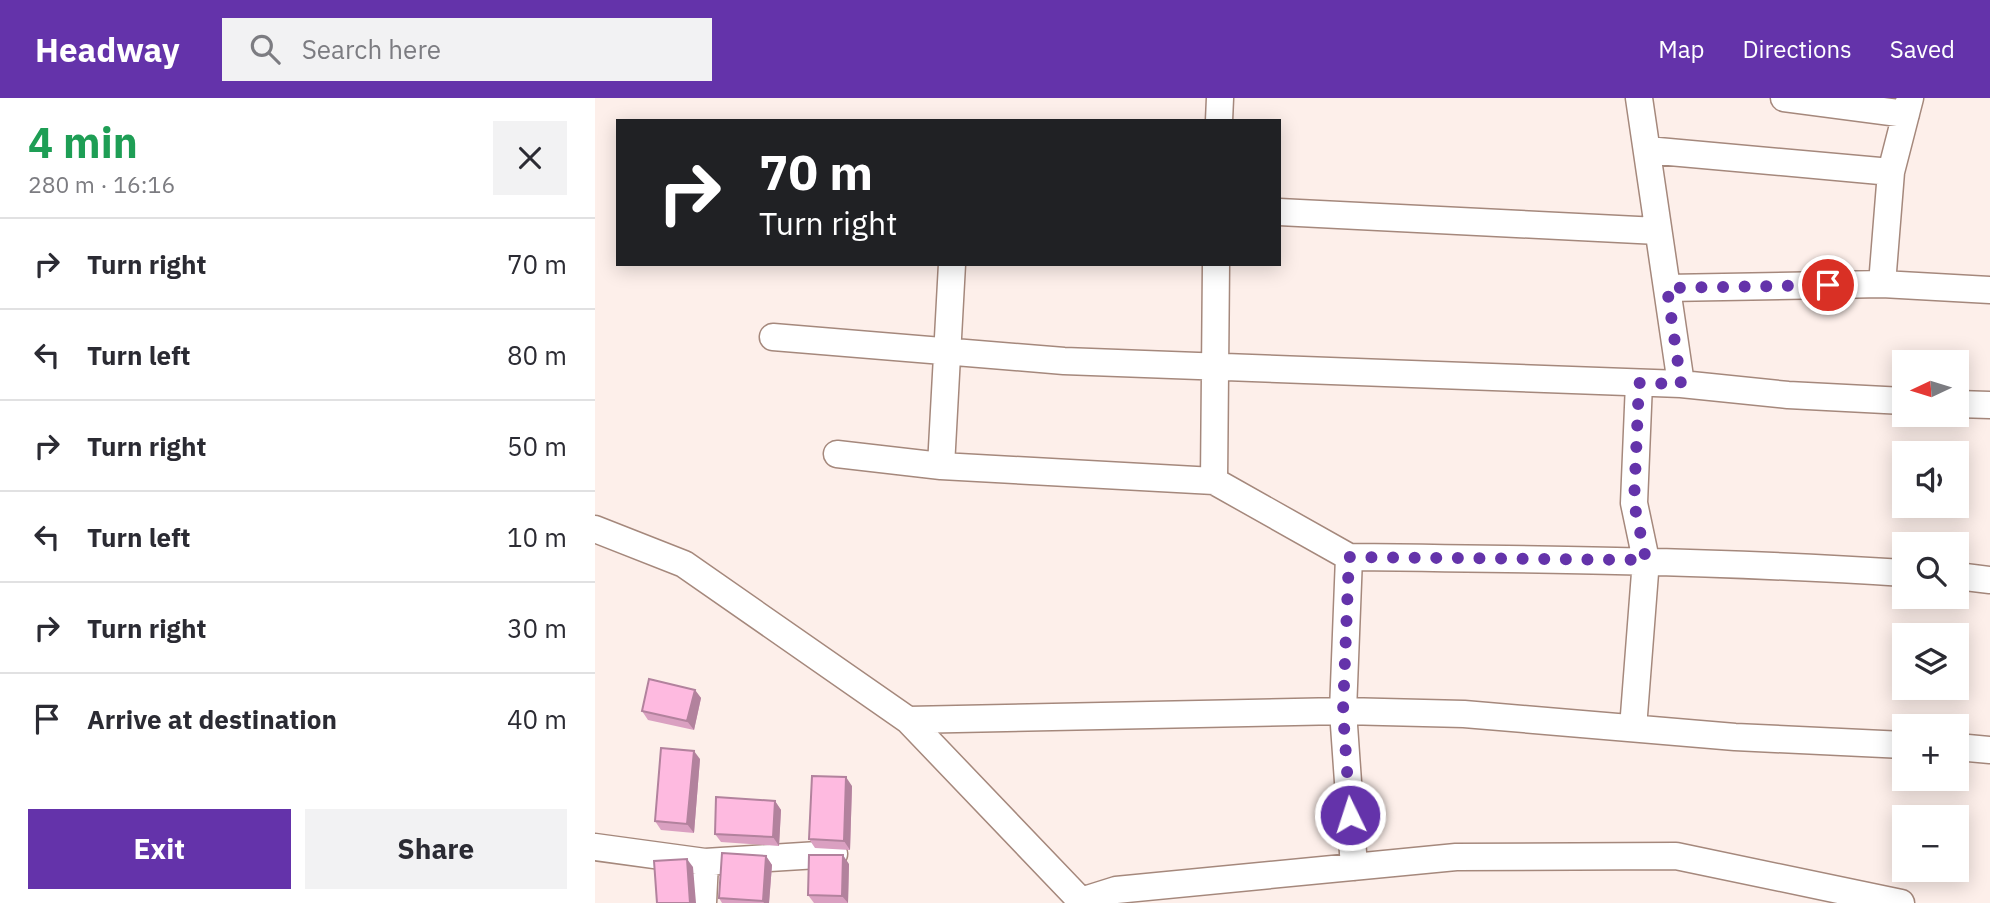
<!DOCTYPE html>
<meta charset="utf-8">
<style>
:root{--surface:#fff;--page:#f2f2f3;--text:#2b2b33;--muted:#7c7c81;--line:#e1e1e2;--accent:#6433aa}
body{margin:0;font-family:"IBM Plex Sans",sans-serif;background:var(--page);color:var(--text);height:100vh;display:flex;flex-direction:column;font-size:26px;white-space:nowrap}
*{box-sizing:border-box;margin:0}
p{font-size:23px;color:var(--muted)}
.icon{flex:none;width:38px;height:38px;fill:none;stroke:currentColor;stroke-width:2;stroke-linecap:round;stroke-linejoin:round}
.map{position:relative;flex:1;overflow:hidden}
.side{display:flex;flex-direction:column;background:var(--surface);width:595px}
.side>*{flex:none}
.guide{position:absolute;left:21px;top:21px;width:665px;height:147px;border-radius:0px;box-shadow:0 4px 18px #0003;background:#202124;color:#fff;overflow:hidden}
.needle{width:46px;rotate:266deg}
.fabs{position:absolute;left:1297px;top:252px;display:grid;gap:14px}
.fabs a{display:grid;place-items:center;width:77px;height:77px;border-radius:0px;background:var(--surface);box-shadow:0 4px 18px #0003;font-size:35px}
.pin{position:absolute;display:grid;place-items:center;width:60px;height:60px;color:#fff;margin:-30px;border:4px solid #fff;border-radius:50%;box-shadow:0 2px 7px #0007}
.me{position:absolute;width:77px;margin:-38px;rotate:356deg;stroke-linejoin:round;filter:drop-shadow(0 0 5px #0008)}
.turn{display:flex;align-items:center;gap:24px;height:147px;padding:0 28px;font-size:32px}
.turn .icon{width:91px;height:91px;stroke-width:2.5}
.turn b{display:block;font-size:49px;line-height:60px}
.round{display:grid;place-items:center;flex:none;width:74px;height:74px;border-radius:0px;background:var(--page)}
.headline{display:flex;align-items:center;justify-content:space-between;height:119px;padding:0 28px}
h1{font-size:42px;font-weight:700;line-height:52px;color:#1e9e55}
.button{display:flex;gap:14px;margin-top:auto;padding:14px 28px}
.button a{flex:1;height:80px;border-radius:0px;background:var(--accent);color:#fff;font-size:28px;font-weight:700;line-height:80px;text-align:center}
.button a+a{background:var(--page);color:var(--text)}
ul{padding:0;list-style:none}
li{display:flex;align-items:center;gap:21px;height:91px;padding:0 28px;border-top:2px solid var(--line)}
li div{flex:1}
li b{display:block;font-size:26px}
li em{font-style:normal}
header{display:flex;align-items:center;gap:42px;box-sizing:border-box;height:98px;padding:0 35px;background:var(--accent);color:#fff}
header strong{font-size:33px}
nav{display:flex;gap:38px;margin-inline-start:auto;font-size:24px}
.search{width:490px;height:63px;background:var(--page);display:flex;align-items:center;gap:18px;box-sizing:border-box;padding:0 24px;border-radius:0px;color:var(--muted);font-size:26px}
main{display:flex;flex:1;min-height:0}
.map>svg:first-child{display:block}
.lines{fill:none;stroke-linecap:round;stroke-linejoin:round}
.street-casing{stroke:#a5887c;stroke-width:29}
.street{stroke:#fff;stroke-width:26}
.wall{fill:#daa0c1}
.shaded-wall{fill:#b2829d}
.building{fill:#febae0;stroke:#b2829d;stroke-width:2}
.route{stroke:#6433aa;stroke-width:12;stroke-dasharray:0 21.6}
</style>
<header>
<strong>Headway</strong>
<div class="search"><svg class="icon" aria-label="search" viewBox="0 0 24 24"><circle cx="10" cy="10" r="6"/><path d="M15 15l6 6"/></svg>Search here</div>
<nav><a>Map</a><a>Directions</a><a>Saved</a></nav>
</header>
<main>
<section class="side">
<div class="headline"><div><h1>4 min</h1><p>280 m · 16:16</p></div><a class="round"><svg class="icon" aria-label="close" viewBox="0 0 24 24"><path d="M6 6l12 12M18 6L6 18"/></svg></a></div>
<ul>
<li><svg class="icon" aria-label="right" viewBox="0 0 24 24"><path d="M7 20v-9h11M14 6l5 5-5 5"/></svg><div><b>Turn right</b></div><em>70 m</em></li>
<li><svg class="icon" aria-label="left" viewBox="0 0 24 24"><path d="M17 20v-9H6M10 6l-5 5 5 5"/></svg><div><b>Turn left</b></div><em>80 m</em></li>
<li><svg class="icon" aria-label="right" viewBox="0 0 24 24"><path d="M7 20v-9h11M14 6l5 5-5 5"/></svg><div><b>Turn right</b></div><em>50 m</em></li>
<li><svg class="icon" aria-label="left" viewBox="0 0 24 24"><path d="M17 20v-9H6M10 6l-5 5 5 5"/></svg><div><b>Turn left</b></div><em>10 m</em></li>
<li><svg class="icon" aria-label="right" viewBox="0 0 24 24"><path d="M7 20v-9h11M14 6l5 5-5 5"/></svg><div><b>Turn right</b></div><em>30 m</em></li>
<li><svg class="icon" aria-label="arrive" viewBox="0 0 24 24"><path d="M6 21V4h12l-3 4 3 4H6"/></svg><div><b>Arrive at destination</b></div><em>40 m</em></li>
</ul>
<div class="button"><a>Exit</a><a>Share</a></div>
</section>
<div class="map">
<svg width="1395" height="805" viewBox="0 0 1395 805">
<rect width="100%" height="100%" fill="#fdefea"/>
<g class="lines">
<g class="street-casing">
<path id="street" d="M1044,0L1086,286
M1189,0L1311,16
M624,23L625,0
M1052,52L1296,74
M684,114L1063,133
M1287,186L1395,192
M1072,190L1287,186L1296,74L1315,0
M178,239L469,263L1086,286L1193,297L1309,303
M1362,306L1395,307
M242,356L346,368L619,383L621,166
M346,368L357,166
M619,383L754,459L748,613L759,769
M0,431L89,466L313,622L488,805
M754,459C939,461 1124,463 1309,475
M1362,478L1395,482
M313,622L748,613L869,616L1140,639L1309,647
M1038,630L1051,462L1039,405L1044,285
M1362,649L1395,652
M0,749L110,764
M486,803L521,792L861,759L1081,758L1306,805
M108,805L110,764L239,756"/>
</g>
<use href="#street" class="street"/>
</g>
<path class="wall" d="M100,592L106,600L99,632L53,622L47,613Z
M105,661L99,735L66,732L60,723Z
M257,688L255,752L220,750L214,741Z
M180,703L186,712L184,748L126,744L120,736Z
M171,758L177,767L174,805H127L124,800Z
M254,766L253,805H219L213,797Z"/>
<path class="shaded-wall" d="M100,592L106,600L99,632L92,623Z
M99,653L105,661L99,735L92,726Z
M251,679L257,688L255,752L249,743Z
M180,703L186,712L184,748L178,739Z
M248,757L254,766L253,805L247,798Z
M171,758L177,767L174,805H169L168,803Z
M92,761L98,769L101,805H95Z"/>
<path class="building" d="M54,581L100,592L92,623L47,613Z
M66,650L99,653L92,726L60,723Z
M217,678L251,679L249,743L214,741Z
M121,699L180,703L178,739L120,736Z
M127,755L171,758L168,803L124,800Z
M214,757H248L247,798L213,797Z
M92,761L95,805H62L59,763Z"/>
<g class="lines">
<path class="route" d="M755,717L748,613L754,459L1051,462L1039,405L1044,285L1086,286L1072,190L1233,187"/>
</g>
</svg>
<div class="fabs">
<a><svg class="needle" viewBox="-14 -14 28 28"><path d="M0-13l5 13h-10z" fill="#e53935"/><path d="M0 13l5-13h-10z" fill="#7c7c81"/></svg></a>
<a><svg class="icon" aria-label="sound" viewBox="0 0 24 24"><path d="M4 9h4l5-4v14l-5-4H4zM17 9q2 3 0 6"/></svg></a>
<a><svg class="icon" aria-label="search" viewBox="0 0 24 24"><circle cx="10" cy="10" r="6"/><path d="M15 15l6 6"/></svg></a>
<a><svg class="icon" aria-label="layers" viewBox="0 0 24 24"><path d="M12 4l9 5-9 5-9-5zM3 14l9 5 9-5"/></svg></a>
<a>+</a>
<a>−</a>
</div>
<div class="pin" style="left:1233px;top:187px;background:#d93025"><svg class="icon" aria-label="arrive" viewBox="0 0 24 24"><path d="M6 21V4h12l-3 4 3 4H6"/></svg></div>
<svg class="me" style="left:755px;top:717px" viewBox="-20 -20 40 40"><circle r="17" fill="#6433aa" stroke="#fff" stroke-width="3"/><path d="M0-11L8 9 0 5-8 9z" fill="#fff"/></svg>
<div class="guide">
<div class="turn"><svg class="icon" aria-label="right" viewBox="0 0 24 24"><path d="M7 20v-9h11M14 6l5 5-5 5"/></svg><div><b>70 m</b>Turn right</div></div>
</div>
</div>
</main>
